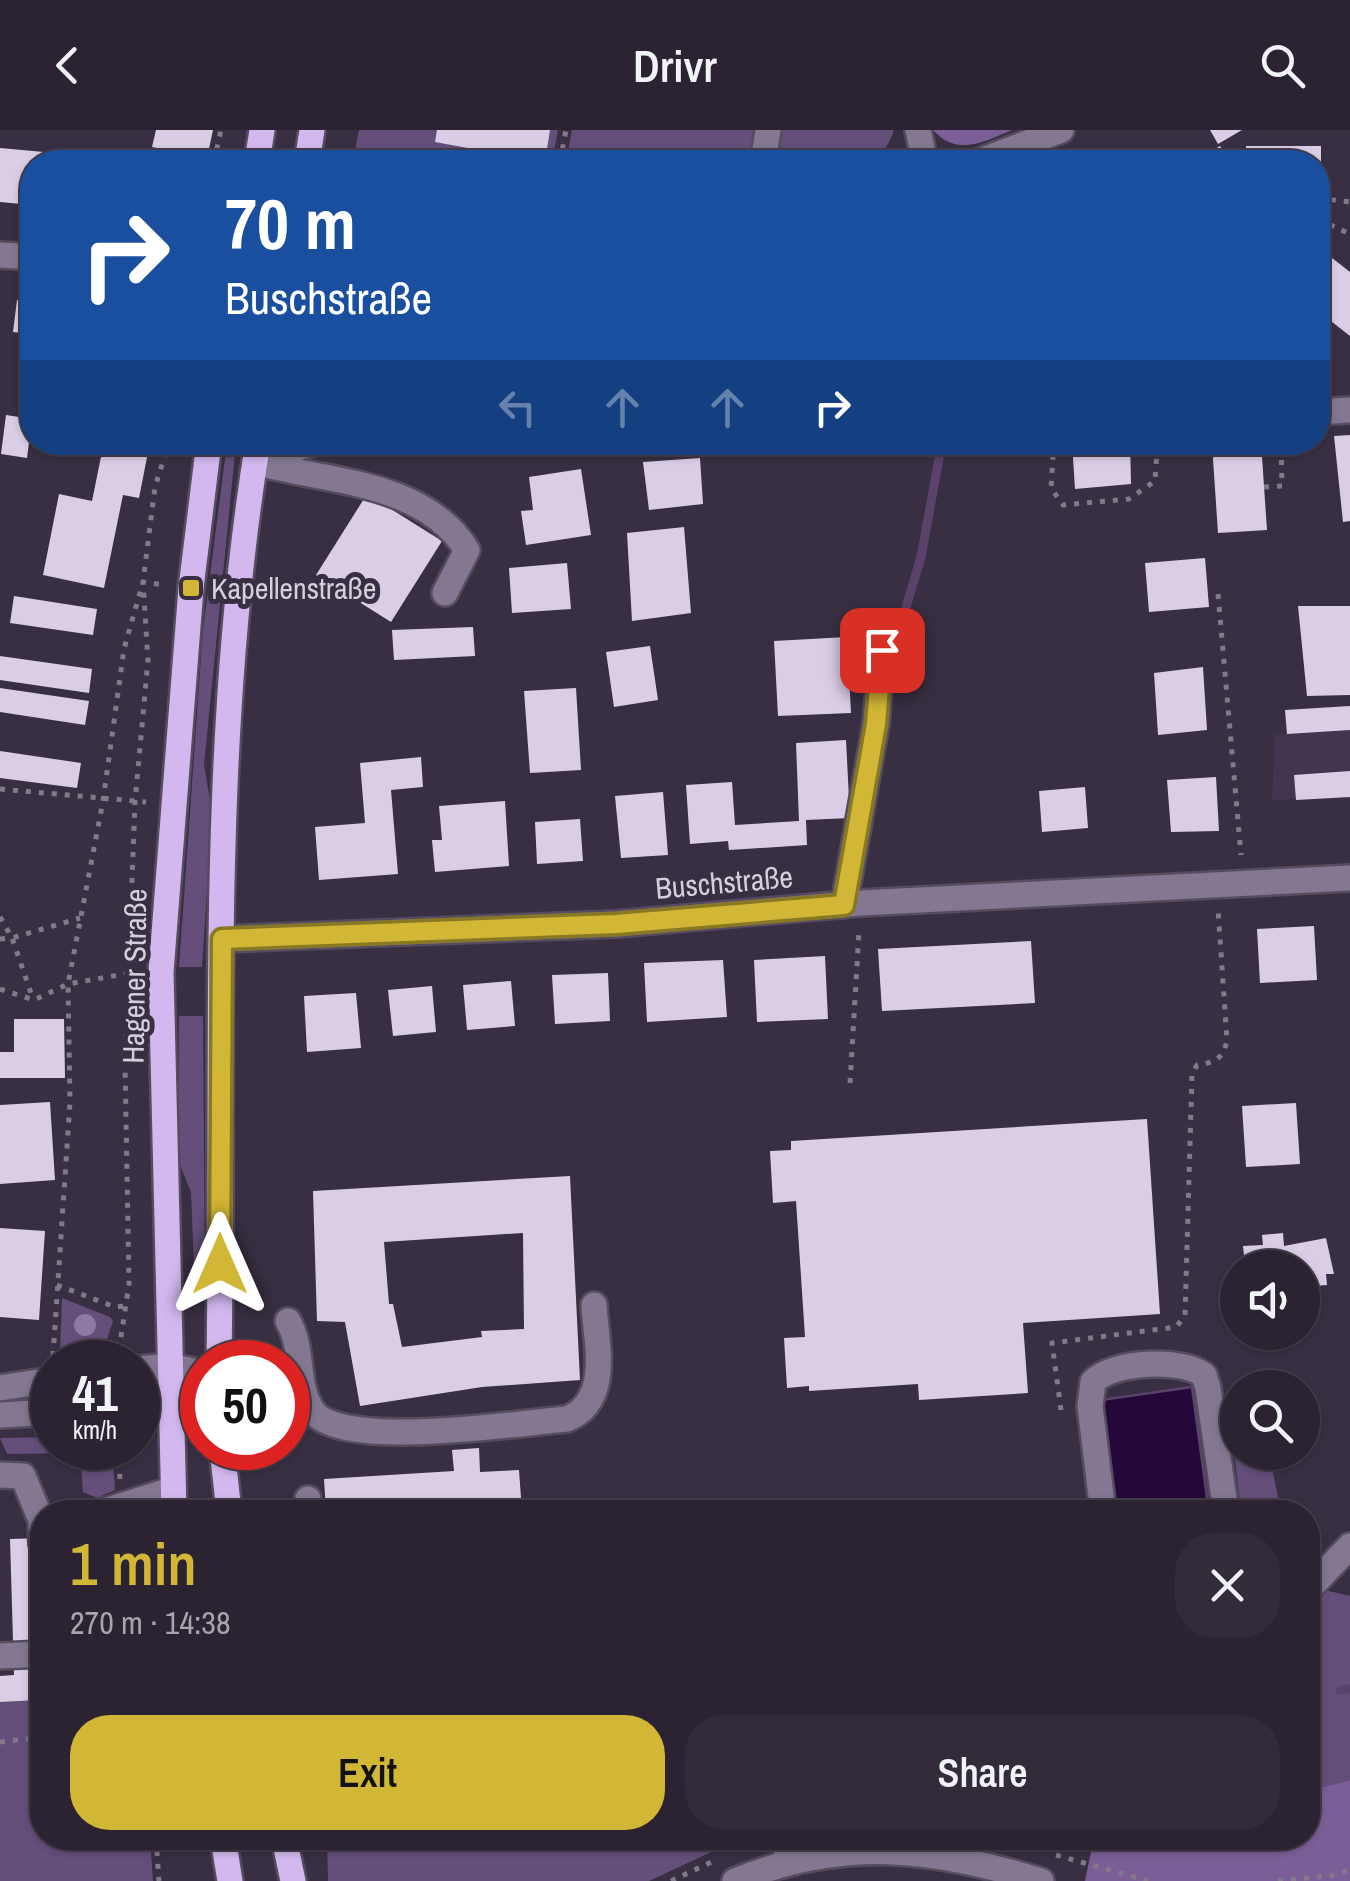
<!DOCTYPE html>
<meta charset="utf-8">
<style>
:root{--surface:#2b2332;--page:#332b3a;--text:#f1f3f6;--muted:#a6a4ac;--line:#47404d;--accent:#d2b736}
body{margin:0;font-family:"Archivo Narrow",sans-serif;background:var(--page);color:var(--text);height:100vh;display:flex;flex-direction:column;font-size:38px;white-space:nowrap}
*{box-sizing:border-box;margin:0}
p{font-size:32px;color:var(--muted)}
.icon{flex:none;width:55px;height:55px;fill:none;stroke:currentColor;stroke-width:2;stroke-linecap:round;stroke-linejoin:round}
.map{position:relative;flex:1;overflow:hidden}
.drawer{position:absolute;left:30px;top:1370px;width:1290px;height:350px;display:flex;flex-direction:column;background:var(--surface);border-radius:40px;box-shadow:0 2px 8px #0004,0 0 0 2px var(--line)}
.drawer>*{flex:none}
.banner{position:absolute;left:20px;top:20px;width:1310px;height:305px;border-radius:40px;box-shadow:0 2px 8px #0004,0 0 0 2px var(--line);background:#1a4fa0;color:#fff;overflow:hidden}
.controls{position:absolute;left:1220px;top:1120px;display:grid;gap:20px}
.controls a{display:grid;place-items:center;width:100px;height:100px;border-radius:50%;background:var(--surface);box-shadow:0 2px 8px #0004,0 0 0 2px var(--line);font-size:50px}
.speed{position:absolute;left:30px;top:1210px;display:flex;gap:20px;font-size:50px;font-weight:700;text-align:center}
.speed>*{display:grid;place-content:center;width:130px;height:130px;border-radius:50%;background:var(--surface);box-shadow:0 2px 8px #0004,0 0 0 2px var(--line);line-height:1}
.speed small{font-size:25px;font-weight:400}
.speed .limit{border:15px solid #d22;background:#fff;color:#111}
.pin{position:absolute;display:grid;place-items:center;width:85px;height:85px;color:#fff;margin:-42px;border-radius:20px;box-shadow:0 5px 15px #0006}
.me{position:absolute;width:110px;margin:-55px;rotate:0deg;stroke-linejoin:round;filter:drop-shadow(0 0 8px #0008)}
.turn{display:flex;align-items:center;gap:35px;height:210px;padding:0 40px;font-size:45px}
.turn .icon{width:130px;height:130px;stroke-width:2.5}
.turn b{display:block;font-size:70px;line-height:85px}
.lanes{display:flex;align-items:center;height:95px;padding:0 40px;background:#0003;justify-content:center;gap:50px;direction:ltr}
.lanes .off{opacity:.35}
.round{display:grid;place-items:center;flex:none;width:105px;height:105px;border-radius:40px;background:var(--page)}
.headline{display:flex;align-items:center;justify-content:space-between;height:170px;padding:0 40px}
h1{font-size:60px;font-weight:600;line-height:75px;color:var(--accent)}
.button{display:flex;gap:20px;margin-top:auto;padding:20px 40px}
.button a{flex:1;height:115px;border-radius:40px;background:var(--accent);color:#111;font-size:40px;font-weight:600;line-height:115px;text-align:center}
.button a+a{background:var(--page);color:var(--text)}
header{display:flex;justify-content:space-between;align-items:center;height:130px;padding:0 40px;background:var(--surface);font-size:45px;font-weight:600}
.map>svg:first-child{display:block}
.built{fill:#42354f}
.green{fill:#644f7a}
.forest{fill:#7b5e97}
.water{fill:#25073a;stroke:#5a436b;stroke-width:2.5}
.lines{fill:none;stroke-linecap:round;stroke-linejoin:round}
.stream{stroke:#5a436b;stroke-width:9}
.building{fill:#dacee7;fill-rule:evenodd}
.minor-casing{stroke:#554c5f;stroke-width:30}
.major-casing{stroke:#554c5f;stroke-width:30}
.path{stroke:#827a8b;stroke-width:5;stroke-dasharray:5 8;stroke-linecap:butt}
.minor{stroke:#837791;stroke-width:25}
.major{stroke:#d2b8ee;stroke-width:25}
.tree{fill:#8e78a6}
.route-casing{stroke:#887723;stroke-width:25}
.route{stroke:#d2b736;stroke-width:18}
.poi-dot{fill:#d2b736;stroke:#392f43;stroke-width:4}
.labels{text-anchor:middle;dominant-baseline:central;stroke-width:10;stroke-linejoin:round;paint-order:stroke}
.poi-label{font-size:30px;fill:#d5cfdc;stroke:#392f43;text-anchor:start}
.street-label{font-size:30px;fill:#d5cfdc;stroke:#392f43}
</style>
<header><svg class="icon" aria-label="back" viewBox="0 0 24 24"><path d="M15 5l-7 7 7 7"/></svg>Drivr<svg class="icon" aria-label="search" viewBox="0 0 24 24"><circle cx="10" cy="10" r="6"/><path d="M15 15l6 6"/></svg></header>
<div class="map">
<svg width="1350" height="1751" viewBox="0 0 1350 1751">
<rect width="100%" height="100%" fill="#392f43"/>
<path class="built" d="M1350,576V667L1272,670L1275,605L1286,604L1285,580Z"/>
<path class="green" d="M359,0H558L552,32H353Z
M572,0H894C887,22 876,29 854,32H566Z
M227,313H236L204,635L212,682L202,837H179L203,500Z
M179,886H203L205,1160L195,1161L191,1062L178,1030Z
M62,1168L110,1187L113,1191L105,1215L60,1223Z
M52,1307V1318H112L115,1360L97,1368L83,1362L80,1323L7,1324L0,1308Z
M1233,1312H1237L1238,1322L1269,1323L1281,1382H1241Z
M1308,1456L1350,1466V1650L1308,1661Z
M42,1570V1708H150L153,1751H0V1572Z
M327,1708H741L649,1751H328Z
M1037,1708H1129L1092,1717Z"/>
<path class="forest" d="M933,0H1012C983,12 957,27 933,0Z
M1350,1650V1751H1085L1092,1717L1129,1708H1308V1661Z"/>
<path class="water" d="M1192,1257L1209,1382H1117L1101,1270Z"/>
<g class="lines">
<path class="stream" d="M904,484L921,427L942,312
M1340,1560L1350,1559
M1308,1564L1317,1562"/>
</g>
<path class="building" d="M156,0H213L207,28L152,17Z
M437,0H550L545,32L435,12Z
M1210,0H1242L1218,14Z
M1220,16L1230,32H1194Z
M1246,16H1321V32H1246Z
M0,18L44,22L43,32H32V75L0,72Z
M1318,117L1350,142V206L1318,181Z
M17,170L32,172V204L13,202Z
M6,285L32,289L27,328L1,324Z
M1350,305V391L1343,392L1334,306Z
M104,312H150L139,368L123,365L104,458L43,445L59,364L92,371Z
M528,312H601V315L529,324Z
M1072,312H1130L1131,354L1075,359Z
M1261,312L1267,400L1218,403L1212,314Z
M700,328L703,374L649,380L643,332Z
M581,339L591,405L526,415L521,381L533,380L529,347Z
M367,364L442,411L391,492L316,445Z
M684,397L691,483L632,491L627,403Z
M1205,428L1209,477L1149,482L1145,433Z
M567,433L571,479L512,483L509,438Z
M14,466L97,479L93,505L10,493Z
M1298,476H1350V565L1307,566Z
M473,497L475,526L394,530L392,500Z
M847,507L851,583L778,586L774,511Z
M650,516L658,570L614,577L606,522Z
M0,526L92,539L89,563L0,550Z
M1203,537L1207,600L1158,605L1154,543Z
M0,558L89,571L85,595L0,582Z
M576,558L581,640L530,643L524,561Z
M1350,576V600L1287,604L1285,580Z
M846,610L850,688L806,690L807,715L729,720L728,711L690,714L686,655L732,652L735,695L799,691L796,613Z
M0,621L81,633L77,658L0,648Z
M421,627L423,657L391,660L398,744L319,750L315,697L365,693L360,633Z
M1350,641V667L1296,670L1294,645Z
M1216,647L1219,701L1171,702L1167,650Z
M1085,657L1088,698L1042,702L1039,661Z
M663,662L668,725L621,728L615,666Z
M505,671L509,736L435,742L432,710H442L439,676Z
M580,689L583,731L537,734L535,692Z
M1314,796L1317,850L1260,853L1257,799Z
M1031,811L1035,873L882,881L878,819Z
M825,826L828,889L757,892L754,830Z
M723,830L727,887L647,892L644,833Z
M608,843L610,891L555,894L552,845Z
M511,851L515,896L467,900L463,855Z
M432,856L436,902L393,906L388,860Z
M356,863L361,918L307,922L304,866Z
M14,889H64L65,948H0V922H14Z
M50,972L55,1050L0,1054V975Z
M1296,973L1300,1034L1246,1037L1242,976Z
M1147,989L1160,1184L1023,1193L1028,1263L919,1270L918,1254L809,1261V1256L787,1258L784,1208L805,1207L796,1071L773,1073L770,1021L791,1020V1011Z
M570,1046L580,1250L482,1257L360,1276L345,1192L317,1191L313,1061ZM523,1103L524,1199L481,1201L482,1207L402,1217L393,1174H389L384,1112Z
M0,1098L45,1101L39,1190L0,1187Z
M1283,1103L1284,1116L1326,1108L1334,1144H1326L1327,1155L1302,1157V1138L1245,1135L1243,1116L1263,1115L1262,1105Z
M479,1318L480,1342L519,1340L522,1382H326L324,1349L454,1341L452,1320Z
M42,1408L40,1570L0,1572V1546L14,1545L10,1409Z"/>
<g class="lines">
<g class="minor-casing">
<path id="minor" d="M918,0L925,32
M763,32L768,0
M978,32L1061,0
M0,125L32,127
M1318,282L1350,280
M255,332C327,352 424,351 467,420L445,463
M255,332L315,312
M844,775L876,594L882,520
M222,809L616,794L861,773L1350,748
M288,1191C304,1218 295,1254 312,1280C339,1321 518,1293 567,1289C612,1270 596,1214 594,1175
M138,1239L170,1236L202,1243
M0,1258L52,1250
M138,1278L170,1276L202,1256
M0,1285L52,1282
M0,1345L23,1346L41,1390L42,1413
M308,1369L309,1382
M102,1382L171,1360
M1103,1382L1090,1276L1093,1252C1112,1231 1182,1228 1204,1245L1208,1258L1226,1382
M1308,1460L1350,1416
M0,1526L42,1524
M780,1708L794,1732
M735,1751C845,1706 931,1718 1041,1751"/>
</g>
<g class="major-casing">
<path id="major" d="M257,32L262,0
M307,32L312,0
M219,1232C224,927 208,616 258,312
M222,1318L229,1382
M174,1382L161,842L191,458L209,312
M223,1708L230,1751
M284,1708L293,1751"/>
</g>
<path class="path" d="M214,32L221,0
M479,32L481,21
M560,32L566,0
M1318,68L1350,72
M1318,89L1350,104
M1054,312L1051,358L1063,375L1129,369L1155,351L1157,321L1163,312
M1264,357L1282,356L1281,312
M1218,464L1241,725
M0,659L146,672
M0,787L12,808L80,788
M0,809L12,808L33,869
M0,859L34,870L68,854L130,843
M850,953L859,801
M57,1155L115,1177L125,1176
M119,1220L129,1154L125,933L135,672L148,530L143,452L155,357L169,312
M53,1226L70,972L68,854L103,671L124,519L143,452L165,455
M1061,1280L1052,1213L1176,1197L1185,1186L1192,944L1197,935C1216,932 1223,929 1227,910L1218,779
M118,1318L120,1350
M0,1612L42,1607
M156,1708L159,1751
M1056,1725L1148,1751
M671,1751L718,1729
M1278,1751L1337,1745L1350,1739"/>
<use href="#minor" class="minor"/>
<use href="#major" class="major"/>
</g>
<circle class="tree" cx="85" cy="1195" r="11"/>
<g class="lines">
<g class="route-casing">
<path id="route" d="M220,1134L222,809L616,794L844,775L876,594L882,520"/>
</g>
<use href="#route" class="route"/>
</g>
<rect class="poi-dot" x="181" y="448" width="20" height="20" rx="5"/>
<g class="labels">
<g class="poi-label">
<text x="211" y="458">Kapellenstraße</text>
</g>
<g class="street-label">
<text transform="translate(724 752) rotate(-5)">Buschstraße</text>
<text transform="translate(134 846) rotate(-89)">Hagener Straße</text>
</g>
</g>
</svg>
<div class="controls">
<a><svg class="icon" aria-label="sound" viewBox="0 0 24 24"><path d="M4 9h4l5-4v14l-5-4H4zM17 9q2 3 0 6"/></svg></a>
<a><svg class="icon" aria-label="search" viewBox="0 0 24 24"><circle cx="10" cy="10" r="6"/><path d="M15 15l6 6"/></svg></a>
</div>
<div class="speed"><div>41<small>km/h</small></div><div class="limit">50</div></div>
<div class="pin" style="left:882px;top:520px;background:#d93025"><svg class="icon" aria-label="arrive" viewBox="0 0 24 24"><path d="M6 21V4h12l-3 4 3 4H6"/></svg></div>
<svg class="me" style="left:220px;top:1134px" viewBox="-20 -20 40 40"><path d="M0-17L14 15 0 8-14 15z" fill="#d2b736" stroke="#fff" stroke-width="4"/></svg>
<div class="banner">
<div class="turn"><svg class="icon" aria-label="right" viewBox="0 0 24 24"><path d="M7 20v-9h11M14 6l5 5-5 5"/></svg><div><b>70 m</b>Buschstraße</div></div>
<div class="lanes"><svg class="icon off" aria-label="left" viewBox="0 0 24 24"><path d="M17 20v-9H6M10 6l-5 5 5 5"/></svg><svg class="icon off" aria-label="ahead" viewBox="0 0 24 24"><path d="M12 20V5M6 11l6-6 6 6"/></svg><svg class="icon off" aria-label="ahead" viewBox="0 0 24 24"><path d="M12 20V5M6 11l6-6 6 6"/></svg><svg class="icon" aria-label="right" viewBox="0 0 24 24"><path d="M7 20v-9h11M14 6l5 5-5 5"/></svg></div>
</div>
<section class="drawer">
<div class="headline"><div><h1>1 min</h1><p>270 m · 14:38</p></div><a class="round"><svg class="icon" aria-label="close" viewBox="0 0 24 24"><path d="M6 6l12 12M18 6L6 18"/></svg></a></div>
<div class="button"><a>Exit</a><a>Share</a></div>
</section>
</div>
